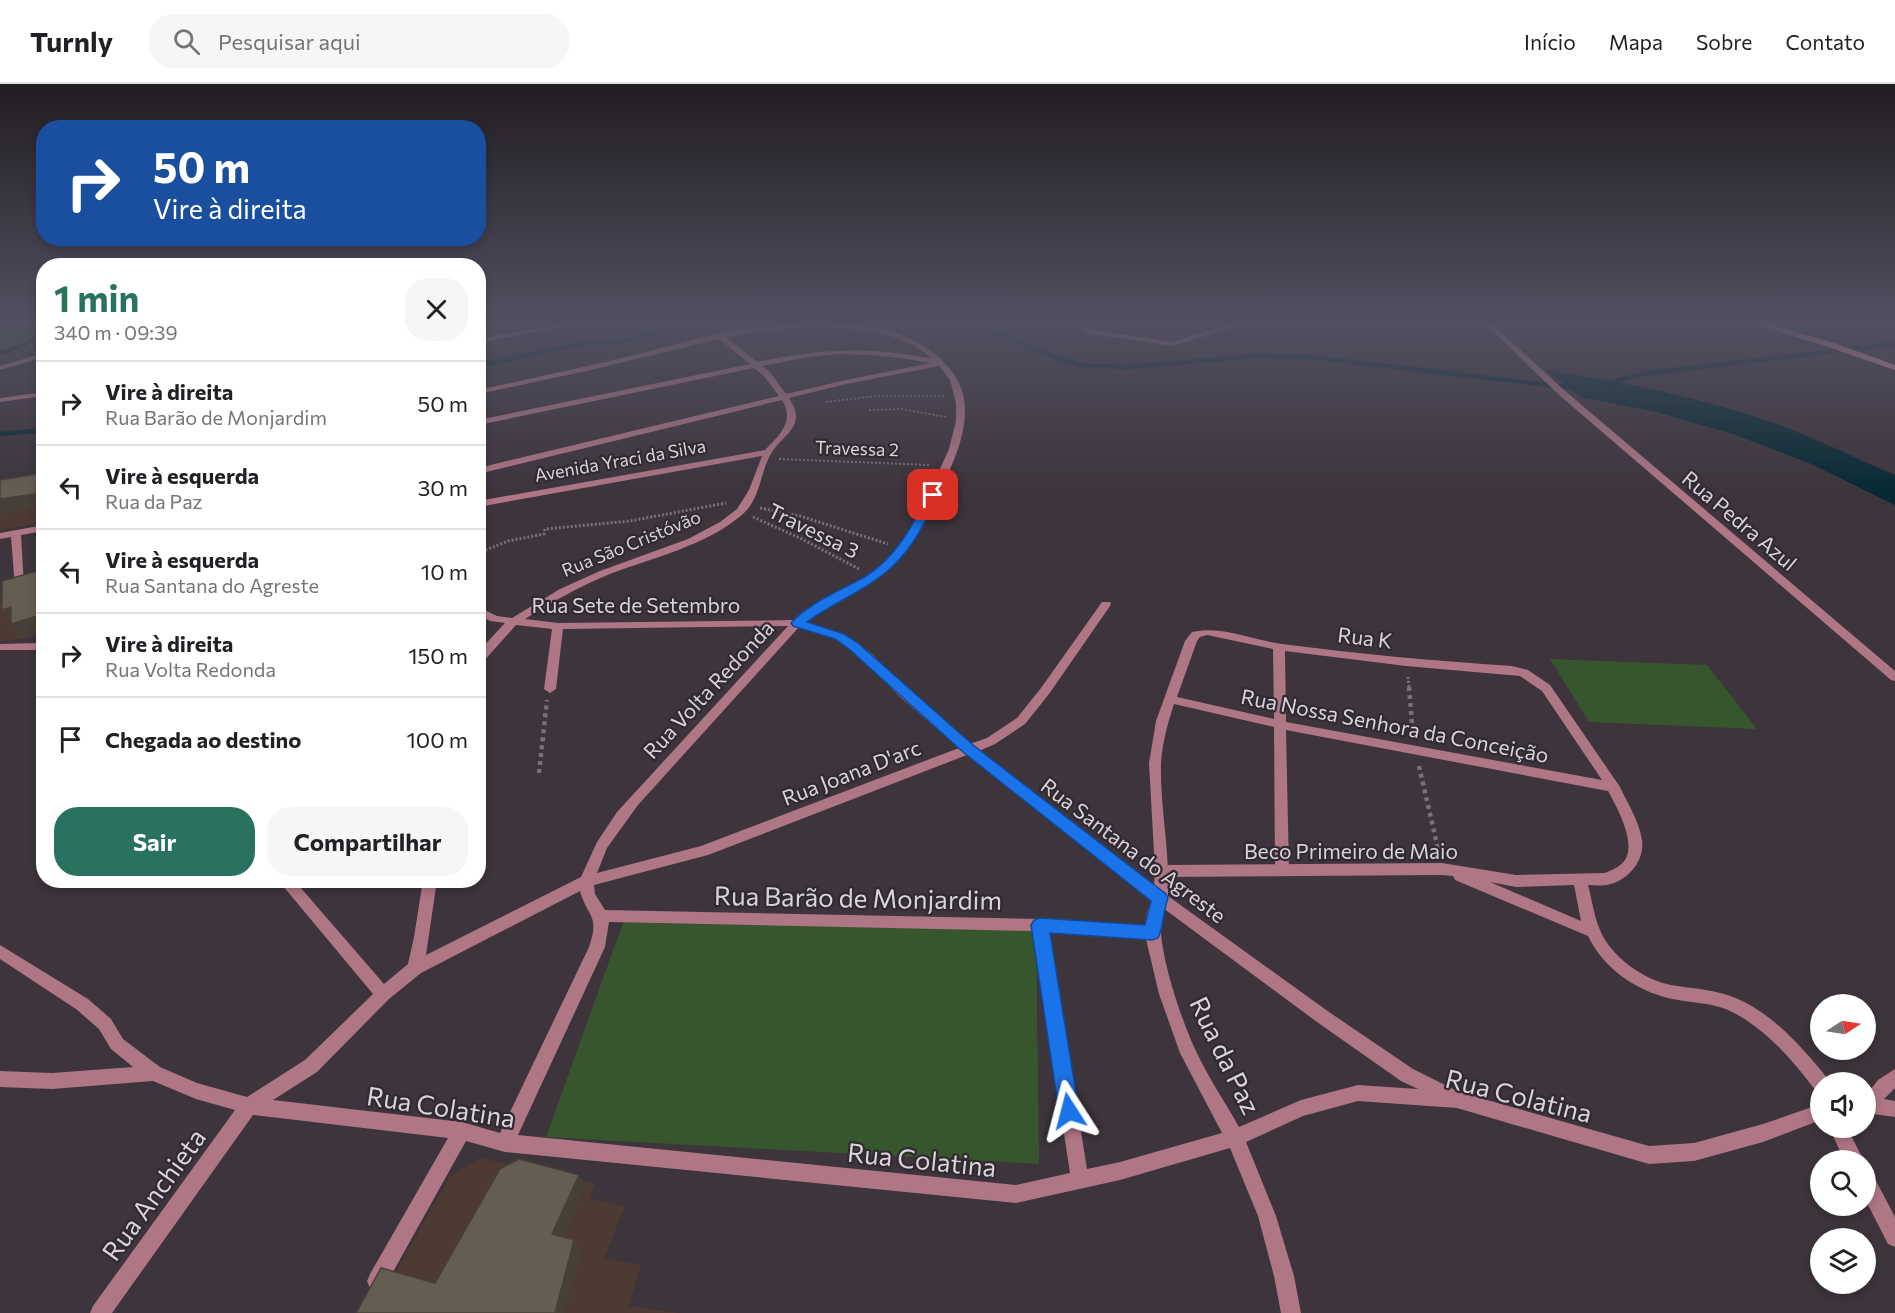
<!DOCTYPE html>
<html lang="pt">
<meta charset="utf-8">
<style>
:root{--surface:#fff;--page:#f6f6f6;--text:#202124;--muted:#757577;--line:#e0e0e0;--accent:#29725f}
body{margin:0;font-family:Commissioner,sans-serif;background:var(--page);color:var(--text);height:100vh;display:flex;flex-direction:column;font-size:22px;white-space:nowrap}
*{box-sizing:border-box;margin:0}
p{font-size:20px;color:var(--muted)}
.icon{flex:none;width:33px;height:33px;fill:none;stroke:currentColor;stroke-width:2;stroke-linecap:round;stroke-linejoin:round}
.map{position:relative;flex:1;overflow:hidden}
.drawer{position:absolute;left:36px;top:174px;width:450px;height:630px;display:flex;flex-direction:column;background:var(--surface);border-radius:24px;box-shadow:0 3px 9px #0003}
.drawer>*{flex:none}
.banner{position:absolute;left:36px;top:36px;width:450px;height:126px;border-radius:24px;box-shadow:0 3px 9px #0003;background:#1a4fa0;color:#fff;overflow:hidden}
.needle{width:39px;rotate:78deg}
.controls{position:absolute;left:1810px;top:910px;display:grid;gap:12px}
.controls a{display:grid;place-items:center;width:66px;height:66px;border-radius:50%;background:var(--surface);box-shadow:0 3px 9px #0003;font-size:30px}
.pin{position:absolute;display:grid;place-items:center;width:51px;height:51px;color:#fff;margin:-26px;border-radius:12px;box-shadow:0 3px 9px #0006}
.me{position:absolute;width:66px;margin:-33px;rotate:351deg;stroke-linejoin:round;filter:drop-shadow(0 0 4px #0008)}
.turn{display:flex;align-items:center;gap:21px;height:126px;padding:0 18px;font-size:27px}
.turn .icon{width:78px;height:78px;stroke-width:2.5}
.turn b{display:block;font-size:42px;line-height:51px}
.round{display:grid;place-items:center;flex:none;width:63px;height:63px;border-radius:24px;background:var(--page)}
.summary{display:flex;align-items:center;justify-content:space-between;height:102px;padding:0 18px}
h1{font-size:36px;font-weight:700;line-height:45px;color:var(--accent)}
.action{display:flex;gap:12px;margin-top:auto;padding:12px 18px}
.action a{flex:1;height:69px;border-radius:24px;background:var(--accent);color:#fff;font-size:24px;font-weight:700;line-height:69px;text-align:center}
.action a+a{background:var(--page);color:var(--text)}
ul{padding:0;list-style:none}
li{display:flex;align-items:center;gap:18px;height:84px;padding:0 18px;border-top:2px solid var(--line)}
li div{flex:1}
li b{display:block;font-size:22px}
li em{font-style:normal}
header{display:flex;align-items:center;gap:36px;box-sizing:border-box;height:84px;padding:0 30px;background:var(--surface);border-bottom:2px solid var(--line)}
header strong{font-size:28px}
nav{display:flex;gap:33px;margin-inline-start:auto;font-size:21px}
.search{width:420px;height:54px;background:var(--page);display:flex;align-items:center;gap:15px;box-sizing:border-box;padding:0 21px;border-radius:24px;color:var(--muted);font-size:22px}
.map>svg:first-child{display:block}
.education{fill:#4d3a32}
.green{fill:#37562e}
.water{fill:#072a32}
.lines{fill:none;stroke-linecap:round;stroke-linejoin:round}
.stream{stroke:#072a32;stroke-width:4.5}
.path-far2{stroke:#797178;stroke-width:2;stroke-dasharray:2 2;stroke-linecap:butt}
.path-far1{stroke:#797178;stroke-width:3;stroke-dasharray:2 2;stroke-linecap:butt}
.path{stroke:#797178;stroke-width:4.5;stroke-dasharray:4 4;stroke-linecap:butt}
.lane{fill:#af7685;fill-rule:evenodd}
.street{fill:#af7685;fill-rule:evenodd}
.secondary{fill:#f298b1;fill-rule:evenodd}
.shaded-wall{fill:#474039}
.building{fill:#655c52;stroke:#474039;stroke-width:1.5}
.route{fill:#1a73e8;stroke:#114b97;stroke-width:1.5}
.labels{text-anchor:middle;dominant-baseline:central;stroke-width:4.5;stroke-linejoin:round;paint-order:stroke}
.far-street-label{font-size:18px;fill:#dad4d9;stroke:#322a32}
.street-label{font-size:21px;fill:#dad4d9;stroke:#322a32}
.near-street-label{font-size:26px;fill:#dad4d9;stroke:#322a32}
</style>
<header>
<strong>Turnly</strong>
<div class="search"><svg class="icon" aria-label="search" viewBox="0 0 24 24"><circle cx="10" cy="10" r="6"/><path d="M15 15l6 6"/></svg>Pesquisar aqui</div>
<nav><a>Início</a><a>Mapa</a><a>Sobre</a><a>Contato</a></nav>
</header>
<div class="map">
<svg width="1895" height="1229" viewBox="0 0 1895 1229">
<rect width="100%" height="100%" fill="#3d343c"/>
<path class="education" d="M43,402V439L0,446V409Z
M43,501V548L24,555L0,557V514Z
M480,1074L595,1099L590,1115L625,1122L604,1175L641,1181L629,1222L680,1229H373L450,1092Z"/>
<path class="green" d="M0,237H43V253L37,254L42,260L0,272Z
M1550,575L1707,581L1757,645L1589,638Z
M624,836L1036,846L1039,1080L546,1053Z"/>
<path class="water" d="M1545,286C1624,297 1702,314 1777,340C1817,355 1856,374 1895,391V421L1809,379L1733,350L1656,328L1581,313Z"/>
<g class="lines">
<path class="stream" d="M966,237L1065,277L1088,282L1129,283L1255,272L1310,273L1576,304
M1891,237L1895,241
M0,269L20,263L44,248
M478,282L568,262L636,255L684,237
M1610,304L1616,297L1641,290L1895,260
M0,350L44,346"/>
<path class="path-far2" d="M826,318L876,312H944
M869,326L901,325L947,333
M779,375L930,381"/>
<path class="path-far1" d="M760,424L800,432L888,460
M753,433L802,455L859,485
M478,469L508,457L544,450L545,445L630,437L726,419
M1408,593L1409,604"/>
<path class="path" d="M1409,603L1413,651
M1419,682L1439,769
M539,689L547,616"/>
<path class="lane" d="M1613,698L1618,700L1620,703C1628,720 1639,737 1642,756C1645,777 1628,797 1607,801C1601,802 1594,801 1588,801C1592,816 1594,832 1600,846C1610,872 1644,896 1671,901C1693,905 1716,905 1738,915C1774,931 1803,964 1827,994L1829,999H1821V1008L1815,1006C1792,975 1763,942 1728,926C1712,919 1694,919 1678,916C1641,910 1605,887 1588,852L1455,796L1453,792L1442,791L1162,793L1157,791L1155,787L1157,783L1162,781L1442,779L1516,791L1605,789C1612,786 1620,783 1625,776C1637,757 1615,720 1606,703L1608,700ZM1490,798L1516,803L1574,801L1581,837Z"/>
<path class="street" d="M575,237H590L478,259V255Z
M1241,237H1252L1173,262L1086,249L1082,247L1086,245L1173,258Z
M1482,237H1489L1564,306L1895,587V597L1891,596L1558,310Z
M800,239C852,239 916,241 950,285C960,297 965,311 965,327C965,351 955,375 945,396C931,425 919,456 896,478C870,504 835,518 806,538L844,551L872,570L906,605L970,660L987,654L1017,634L1041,604L1102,518H1110L1111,520L1110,522L1049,610L1025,640L995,660L979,667L1154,801L1155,787L1149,679L1156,637L1185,557L1192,548C1221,541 1253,556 1282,560C1359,570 1435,577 1512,582L1528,586L1550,601L1618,700L1620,703L1618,706L1613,708L1286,646L1289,786L1287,790L1282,792L1277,790L1275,786L1274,643L1174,620C1168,638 1162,660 1161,680C1160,724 1170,767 1168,812L1329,928L1413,985L1459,1008L1649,1062L1694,1059L1763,1040L1821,1020V1036L1763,1058L1694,1077L1649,1080L1457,1024L1358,1017L1303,1032L1246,1058L1276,1132L1294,1192L1301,1229H1281L1274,1192L1258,1132L1230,1064L1120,1096L1016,1119L505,1068L466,1057L384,1204L377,1207L370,1204L367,1197L370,1190L448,1054L253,1031L112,1229H90L93,1222L235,1026L196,1015L153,997L52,1005L0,1003V987L52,989L133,983L111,965L99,945L76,925L0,875V861L88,915L111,935L123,955L160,983L197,999L247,1013L305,976L373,910L278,796H294L384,900L408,880L414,853L423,796H437L426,871L581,793L597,758L617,728L788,542L563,545L556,605L550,609L544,605L552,545L516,541L482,579H478V568L505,539L490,537L478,531V523L497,532L512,534L560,505L600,487L688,455L720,438L737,425L749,406L762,372L478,423V417L765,366C780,351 795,337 782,316L478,390V384L779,312L764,292L754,284L478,341V336L750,280L719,255L591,286L478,310V306L610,277L719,249ZM800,243C844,243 898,243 932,275C869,262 820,265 757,278L726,253L771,246ZM838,270C869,270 899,273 931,279L846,296L786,310L770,288L762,282L808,273ZM939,282L950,296L956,319V337L949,365L929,409L904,457L889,474L864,494L795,536L558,539L525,535C552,518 580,502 610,490C652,474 708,461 743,430C761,414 760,387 772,368C784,350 808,341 789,314L846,300ZM799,543L836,555L864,576L898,611L959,664L701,762L597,789L607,764L638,721ZM1207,551L1273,565L1274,635L1177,613L1197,557L1200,553ZM1285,567L1406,582L1520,592L1542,607L1602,696L1286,638ZM967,671L1152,816L1147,828L1145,842L1040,835L605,826L595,810L594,801L708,771ZM580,807C588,835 600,830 589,863L500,1049L462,1038L273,1016L317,988L389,915L421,889ZM1163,824L1317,938L1401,997L1418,1005L1358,1001L1301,1016L1239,1043C1225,1018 1208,993 1196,967C1182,938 1152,853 1163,824ZM609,838L1033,847L1070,1089L1016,1101L518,1051L605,863ZM1049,848L1146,855L1159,910L1180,969L1222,1049L1120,1078L1087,1085Z
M44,269V273L0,286V282Z
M44,308V312L0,318V314Z
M44,441V447L21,451L24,501L23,503H15L11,453L0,455V449Z
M38,559L44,561V569L36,566H0V560Z
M1895,985V1004L1884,1015L1895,1017V1033L1866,1029V1011L1878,996Z
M1829,1044H1847L1864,1077H1845Z
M1866,1089L1873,1091L1895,1133V1163L1888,1160L1866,1117Z"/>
<path class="secondary" d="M1746,237H1757L1834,259L1895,281V286L1828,263Z"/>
</g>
<path class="shaded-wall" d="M44,406V423L0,430V415Z
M11,523L44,530V547L21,554L2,526Z
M579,1091L586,1103L559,1162L552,1150Z
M574,1156L581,1167L565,1229H555Z"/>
<path class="building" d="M44,389V406L42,409L0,415V396Z
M44,485V530L11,540V523L2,526V497Z
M519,1075L579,1091L552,1150L574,1156L555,1229H356L381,1184L435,1199L500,1085Z"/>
<linearGradient id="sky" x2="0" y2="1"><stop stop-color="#221d21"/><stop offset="0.58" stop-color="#515061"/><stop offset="1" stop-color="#515061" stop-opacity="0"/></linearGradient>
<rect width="1895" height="409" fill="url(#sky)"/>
<path class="route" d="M933,408L938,411C926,437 914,462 893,482C869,505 834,518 807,538L844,550L858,559L973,661L1166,810L1168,814C1163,827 1164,842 1158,854L1152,856L1050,849L1079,1027L1076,1034L1069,1036L1062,1034L1059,1027L1031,841L1034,836L1040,834L1145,841L1151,817L963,668L849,565L835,555L793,542L791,539C810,518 842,506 866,492C896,473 913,442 927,411Z"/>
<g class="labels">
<g class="far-street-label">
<text transform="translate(857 364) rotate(2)">Travessa 2</text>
<text transform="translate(620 376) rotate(-10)">Avenida Yraci da Silva</text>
<text transform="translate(631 459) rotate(-22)">Rua São Cristóvão</text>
</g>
<g class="street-label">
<text transform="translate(1740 436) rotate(40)">Rua Pedra Azul</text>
<text transform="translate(814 446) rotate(26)">Travessa 3</text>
<text x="636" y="520">Rua Sete de Setembro</text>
<text transform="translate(1365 553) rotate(7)">Rua K</text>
<text transform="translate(708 605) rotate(-47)">Rua Volta Redonda</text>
<text transform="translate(1395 641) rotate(11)">Rua Nossa Senhora da Conceição</text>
<text transform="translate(851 688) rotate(-21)">Rua Joana D'arc</text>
<text transform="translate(1134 766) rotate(37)">Rua Santana do Agreste</text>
<text x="1351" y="766">Beco Primeiro de Maio</text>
</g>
<g class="near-street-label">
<text transform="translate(858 813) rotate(1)">Rua Barão de Monjardim</text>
<text transform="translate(1226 971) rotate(64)">Rua da Paz</text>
<text transform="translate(1519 1011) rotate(14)">Rua Colatina</text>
<text transform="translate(441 1022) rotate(9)">Rua Colatina</text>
<text transform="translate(922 1075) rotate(6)">Rua Colatina</text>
<text transform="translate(153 1110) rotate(-54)">Rua Anchieta</text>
</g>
</g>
</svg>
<div class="controls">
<a><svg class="needle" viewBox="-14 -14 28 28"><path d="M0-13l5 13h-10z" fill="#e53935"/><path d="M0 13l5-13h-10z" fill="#757577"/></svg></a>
<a><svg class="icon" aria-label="sound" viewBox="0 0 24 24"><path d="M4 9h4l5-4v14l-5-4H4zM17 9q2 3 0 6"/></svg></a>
<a><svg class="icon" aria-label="search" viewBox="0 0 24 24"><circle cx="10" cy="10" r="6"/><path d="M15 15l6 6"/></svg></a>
<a><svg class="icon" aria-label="layers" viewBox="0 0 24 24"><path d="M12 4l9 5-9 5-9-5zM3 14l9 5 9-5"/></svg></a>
</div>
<div class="pin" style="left:933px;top:411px;background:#d93025"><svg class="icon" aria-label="arrive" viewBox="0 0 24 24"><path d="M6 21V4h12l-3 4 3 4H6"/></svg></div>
<svg class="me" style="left:1069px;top:1027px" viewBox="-20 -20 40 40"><path d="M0-17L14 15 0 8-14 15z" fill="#1a73e8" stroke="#fff" stroke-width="4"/></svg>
<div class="banner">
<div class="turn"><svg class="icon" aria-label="right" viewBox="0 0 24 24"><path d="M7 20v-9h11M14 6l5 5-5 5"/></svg><div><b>50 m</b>Vire à direita</div></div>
</div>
<section class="drawer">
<div class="summary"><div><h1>1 min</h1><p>340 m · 09:39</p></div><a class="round"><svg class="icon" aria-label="close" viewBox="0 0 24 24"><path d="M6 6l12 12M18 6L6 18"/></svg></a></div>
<ul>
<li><svg class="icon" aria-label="right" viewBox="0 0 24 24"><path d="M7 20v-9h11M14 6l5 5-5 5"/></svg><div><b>Vire à direita</b><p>Rua Barão de Monjardim</p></div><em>50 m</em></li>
<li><svg class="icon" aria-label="left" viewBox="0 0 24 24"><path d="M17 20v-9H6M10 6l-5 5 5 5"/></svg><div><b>Vire à esquerda</b><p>Rua da Paz</p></div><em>30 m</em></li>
<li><svg class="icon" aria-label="left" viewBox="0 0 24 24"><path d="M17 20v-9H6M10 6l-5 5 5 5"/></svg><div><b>Vire à esquerda</b><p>Rua Santana do Agreste</p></div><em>10 m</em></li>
<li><svg class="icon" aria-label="right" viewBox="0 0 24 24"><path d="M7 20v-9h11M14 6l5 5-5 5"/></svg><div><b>Vire à direita</b><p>Rua Volta Redonda</p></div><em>150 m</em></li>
<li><svg class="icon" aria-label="arrive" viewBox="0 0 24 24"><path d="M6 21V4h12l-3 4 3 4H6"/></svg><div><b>Chegada ao destino</b></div><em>100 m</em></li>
</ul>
<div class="action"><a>Sair</a><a>Compartilhar</a></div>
</section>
</div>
